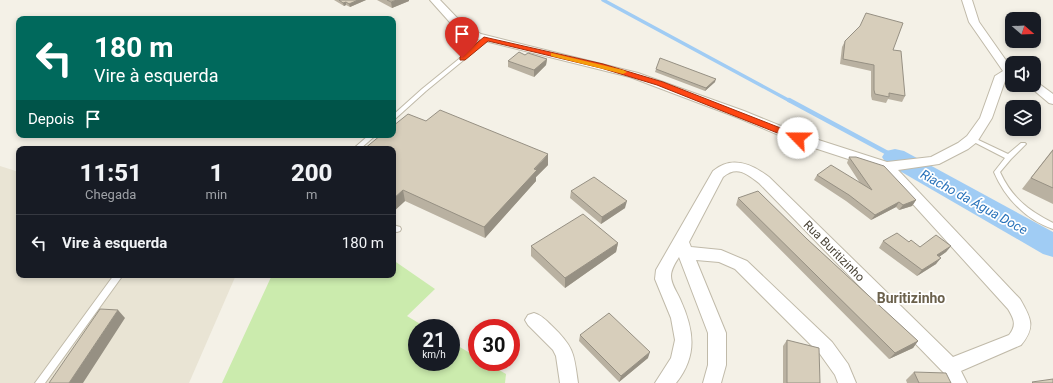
<!DOCTYPE html>
<html lang="pt">
<meta charset="utf-8">
<style>
:root{--surface:#171b24;--page:#20242c;--text:#f1f3f6;--muted:#9ea1a6;--line:#363941}
body{margin:0;font-family:Roboto,sans-serif;background:var(--page);color:var(--text);height:100vh;display:flex;flex-direction:column;font-size:15px;white-space:nowrap}
*{box-sizing:border-box;margin:0}
p{font-size:13px;color:var(--muted)}
.icon{flex:none;width:22px;height:22px;fill:none;stroke:currentColor;stroke-width:2;stroke-linecap:round;stroke-linejoin:round}
.map{position:relative;flex:1;overflow:hidden}
.panel{position:absolute;left:16px;top:146px;width:380px;height:132px;display:flex;flex-direction:column;background:var(--surface);border-radius:8px;box-shadow:0 2px 6px #0003}
.panel>*{flex:none}
.guide{position:absolute;left:16px;top:16px;width:380px;height:122px;border-radius:8px;box-shadow:0 2px 6px #0003;background:#00695c;color:#fff;overflow:hidden}
.needle{width:26px;rotate:109deg}
.controls{position:absolute;left:1005px;top:12px;display:grid;gap:8px}
.controls a{display:grid;place-items:center;width:36px;height:36px;border-radius:8px;background:var(--surface);box-shadow:0 2px 6px #0003;font-size:20px}
.speed{position:absolute;left:408px;top:319px;display:flex;gap:8px;font-size:20px;font-weight:700;text-align:center}
.speed>*{display:grid;place-content:center;width:52px;height:52px;border-radius:50%;background:var(--surface);box-shadow:0 2px 6px #0003;line-height:1}
.speed small{font-size:10px;font-weight:400}
.speed .limit{border:6px solid #d22;background:#fff;color:#111}
.pin{position:absolute;display:grid;place-items:center;width:34px;height:34px;color:#fff;margin:-41px -17px;border-radius:50% 50% 50% 0;rotate:-45deg;box-shadow:0 0 4px #0007}
.pin .icon{rotate:45deg}
.me{position:absolute;width:44px;margin:-22px;rotate:293deg;stroke-linejoin:round;filter:drop-shadow(0 0 3px #0008)}
.turn{display:flex;align-items:center;gap:14px;height:84px;padding:0 12px;font-size:18px}
.turn .icon{width:52px;height:52px;stroke-width:2.5}
.turn b{display:block;font-size:28px;line-height:34px}
.then{display:flex;align-items:center;height:38px;padding:0 12px;background:#0003;gap:8px;font-size:15px}
.eta{display:flex;justify-content:space-evenly;align-items:center;height:68px;text-align:center}
.eta b{font-size:24px;font-weight:800;line-height:28px}
ul{padding:0;list-style:none}
li{display:flex;align-items:center;gap:12px;height:56px;padding:0 12px;border-top:1px solid var(--line)}
li div{flex:1}
li b{display:block;font-size:15px}
li em{font-style:normal}
.map>svg:first-child{display:block}
.residential{fill:#e9e4d4}
.green{fill:#cbebad}
.lines{fill:none;stroke-linecap:round;stroke-linejoin:round}
.stream-far1{stroke:#a0ccf4;stroke-width:3.5}
.stream{stroke:#a0ccf4;stroke-width:4.5}
.river{fill:#a0ccf4;fill-rule:evenodd}
.lane-casing{stroke:#c0baa9;stroke-width:2}
.street-casing{stroke:#c0baa9;stroke-width:2}
.lane{fill:#fff;fill-rule:evenodd}
.street{fill:#fff;fill-rule:evenodd}
.wall{fill:#b9b1a1}
.shaded-wall{fill:#969083}
.building{fill:#d7cebb;stroke:#969083}
.route{fill:#ff4713;stroke:#a62e0c}
.slow{fill:#f59e0b}
.labels{text-anchor:middle;dominant-baseline:central;stroke-width:3.5;stroke-linejoin:round;paint-order:stroke}
.street-label{font-size:12px;fill:#484235;stroke:#fff}
.water-label{font-size:13px;font-style:italic;fill:#2872ba;stroke:#fff}
.quarter-label{font-size:14px;font-weight:bold;fill:#6b614c;stroke:#fff}
</style>
<div class="map">
<svg width="1053" height="383" viewBox="0 0 1053 383">
<rect width="100%" height="100%" fill="#f4f1e7"/>
<path class="residential" d="M0,166L19,172V275H236L189,383H0Z"/>
<path class="green" d="M393,260L435,289L407,316L427,328H417V362H451V342L477,357V362H485L506,374L505,383H222L272,275H393Z"/>
<g class="lines">
<path class="stream-far1" d="M603,0L790,101"/>
<path class="stream" d="M789,100L895,157"/>
<path class="river" d="M895,149L904,151L1053,232V257L1043,254L886,163L882,157L886,151Z"/>
<g class="lane-casing">
<path id="lane" d="M486,37L488,38V40L426,91L395,119L393,120V115L422,89Z
M369,135H376L360,149H353Z
M972,137L1008,154L1021,143H1025L1026,144L1011,159L1000,172C1012,198 1028,210 1053,223V229C1026,220 1005,198 994,172L1005,158L970,140L969,139L970,138Z
M393,225L400,227L401,229L400,231L397,232L393,231Z
M114,275H123L45,383H35Z"/>
</g>
<g class="street-casing">
<path id="street" d="M430,0H440L463,24L481,34L638,73L744,111L803,135L887,162L931,157L958,143L967,136L980,118L995,76L1003,71L969,22L962,0H972L979,22L1012,69V78H1006L992,118L977,142L968,149L939,164L898,170L1020,299C1031,318 1036,327 1021,345L961,371L967,383H948L944,373L759,183C747,174 737,165 723,177L689,242L691,247L721,250L747,261L832,342L848,364L856,383H838L835,375L820,354L735,269L719,262L696,260L726,333V365L721,383H703L708,365V333L679,257C676,262 671,269 671,276C671,284 677,292 680,299C694,330 698,355 676,383H655L671,358L675,340L671,318L655,279L656,270L713,171C732,155 752,164 769,177L953,357L1009,335C1017,325 1014,319 1008,309L882,170L793,141L736,117L630,77L473,38L455,28Z
M1034,82L1038,83L1053,94V104L1049,103L1030,87L1028,85H1034Z
M534,313C541,315 546,320 551,325C574,347 574,353 578,383H560L556,356L553,350L528,325L525,320L528,315Z"/>
</g>
<use href="#lane" class="lane"/>
<use href="#street" class="street"/>
</g>
<path class="wall" d="M334,0H366L350,7L346,5L344,6Z
M377,0H409V1L392,8Z
M845,41L893,50L905,96L902,102L888,99L886,103L872,100L871,96V71L840,64L842,47Z
M525,55L547,59L546,65L534,77L508,67V61Z
M656,69L715,82L705,91L655,72Z
M426,121L548,165L536,177V181L485,238L405,201L393,212Z
M1053,149V204L1022,189Z
M849,157L916,200L912,206L899,210L896,207L871,220L846,201L814,180L817,175L860,183L847,163Z
M571,191L625,208L601,224L570,198Z
M738,198L807,239L918,341L913,348L889,359L736,205Z
M883,241L920,247L951,246L946,252L939,257L936,264L917,276L879,248Z
M618,243L616,252L565,288L531,256V246Z
M580,335L648,358L619,382L579,341Z
M787,340L820,383H783V346Z
M914,372L951,383H907L906,380Z"/>
<path class="shaded-wall" d="M358,0H366L350,7L349,4Z
M397,0H409V1L392,8L391,2Z
M346,2V5L344,6L343,3Z
M547,59L546,65L534,77V70Z
M716,79L715,82L705,91L706,88Z
M548,154V165L536,177V181L485,238L484,227Z
M403,190L405,201L393,212V199Z
M916,200L912,206L899,210L903,205Z
M627,201L625,208L601,224L602,217Z
M899,202L896,207L871,220L875,215Z
M618,243L616,252L565,288V278Z
M951,246L946,252L932,262L937,255Z
M941,258L936,264L917,276L922,270Z
M118,310L125,318L83,383H69Z
M918,341L913,348L889,359L895,353Z
M650,352L648,358L619,382L621,376Z"/>
<path class="building" d="M339,0H358L349,4L346,2L343,3Z
M387,0H397L391,2Z
M866,13L903,23L893,50L901,51L905,96L889,93V97L875,94L874,90V65L843,59L845,41L860,26Z
M519,52L525,55L528,53L547,59L534,70L508,61Z
M660,58L716,79L706,88L656,69Z
M440,110L548,154L534,169L537,170L484,227L403,190L393,199V149H364L381,135H393V126L408,114L426,121Z
M1053,150V188L1031,178Z
M849,157H856L884,166L916,200L903,205L899,202L875,215L849,195L817,175L831,165L872,190Z
M594,177L627,201L602,217L571,191Z
M758,191L807,239L918,341L895,353L738,198Z
M583,214L618,243L565,278L531,246Z
M897,233L909,242L911,240L920,247L936,235L951,246L937,255L941,258L922,270L883,241Z
M100,309L118,310L69,383H49Z
M609,313L650,352L621,376L580,335Z
M787,340L819,348L820,383H787Z
M914,372L946,373L951,383H919Z
M1053,379V383H1033L1032,382Z"/>
<path class="route" d="M484,37L603,64L663,82L801,136L802,138L801,140H795L657,85L601,68L488,41L465,60H460V57Z"/>
<path class="slow" d="M551,53L623,70L627,72L623,74L551,56Z"/>
<g class="labels">
<g class="street-label">
<text transform="translate(834 251) rotate(45)">Rua Buritizinho</text>
</g>
<g class="water-label">
<text transform="translate(974 202) rotate(29)">Riacho da Água Doce</text>
</g>
<g class="quarter-label">
<text x="911" y="298">Buritizinho</text>
</g>
</g>
</svg>
<div class="controls">
<a><svg class="needle" viewBox="-14 -14 28 28"><path d="M0-13l5 13h-10z" fill="#e53935"/><path d="M0 13l5-13h-10z" fill="#9ea1a6"/></svg></a>
<a><svg class="icon" aria-label="sound" viewBox="0 0 24 24"><path d="M4 9h4l5-4v14l-5-4H4zM17 9q2 3 0 6"/></svg></a>
<a><svg class="icon" aria-label="layers" viewBox="0 0 24 24"><path d="M12 4l9 5-9 5-9-5zM3 14l9 5 9-5"/></svg></a>
</div>
<div class="speed"><div>21<small>km/h</small></div><div class="limit">30</div></div>
<div class="pin" style="left:462px;top:58px;background:#d93025"><svg class="icon" aria-label="arrive" viewBox="0 0 24 24"><path d="M6 21V4h12l-3 4 3 4H6"/></svg></div>
<svg class="me" style="left:798px;top:138px" viewBox="-20 -20 40 40"><circle r="19" fill="#fff"/><path d="M0-13L10 11 0 6-10 11z" fill="#ff4713"/></svg>
<div class="guide">
<div class="turn"><svg class="icon" aria-label="left" viewBox="0 0 24 24"><path d="M17 20v-9H6M10 6l-5 5 5 5"/></svg><div><b>180 m</b>Vire à esquerda</div></div>
<div class="then">Depois<svg class="icon" aria-label="arrive" viewBox="0 0 24 24"><path d="M6 21V4h12l-3 4 3 4H6"/></svg></div>
</div>
<section class="panel">
<div class="eta">
<div><b>11:51</b><p>Chegada</p></div>
<div><b>1</b><p>min</p></div>
<div><b>200</b><p>m</p></div>
</div>
<ul>
<li><svg class="icon" aria-label="left" viewBox="0 0 24 24"><path d="M17 20v-9H6M10 6l-5 5 5 5"/></svg><div><b>Vire à esquerda</b></div><em>180 m</em></li>
</ul>
</section>
</div>
